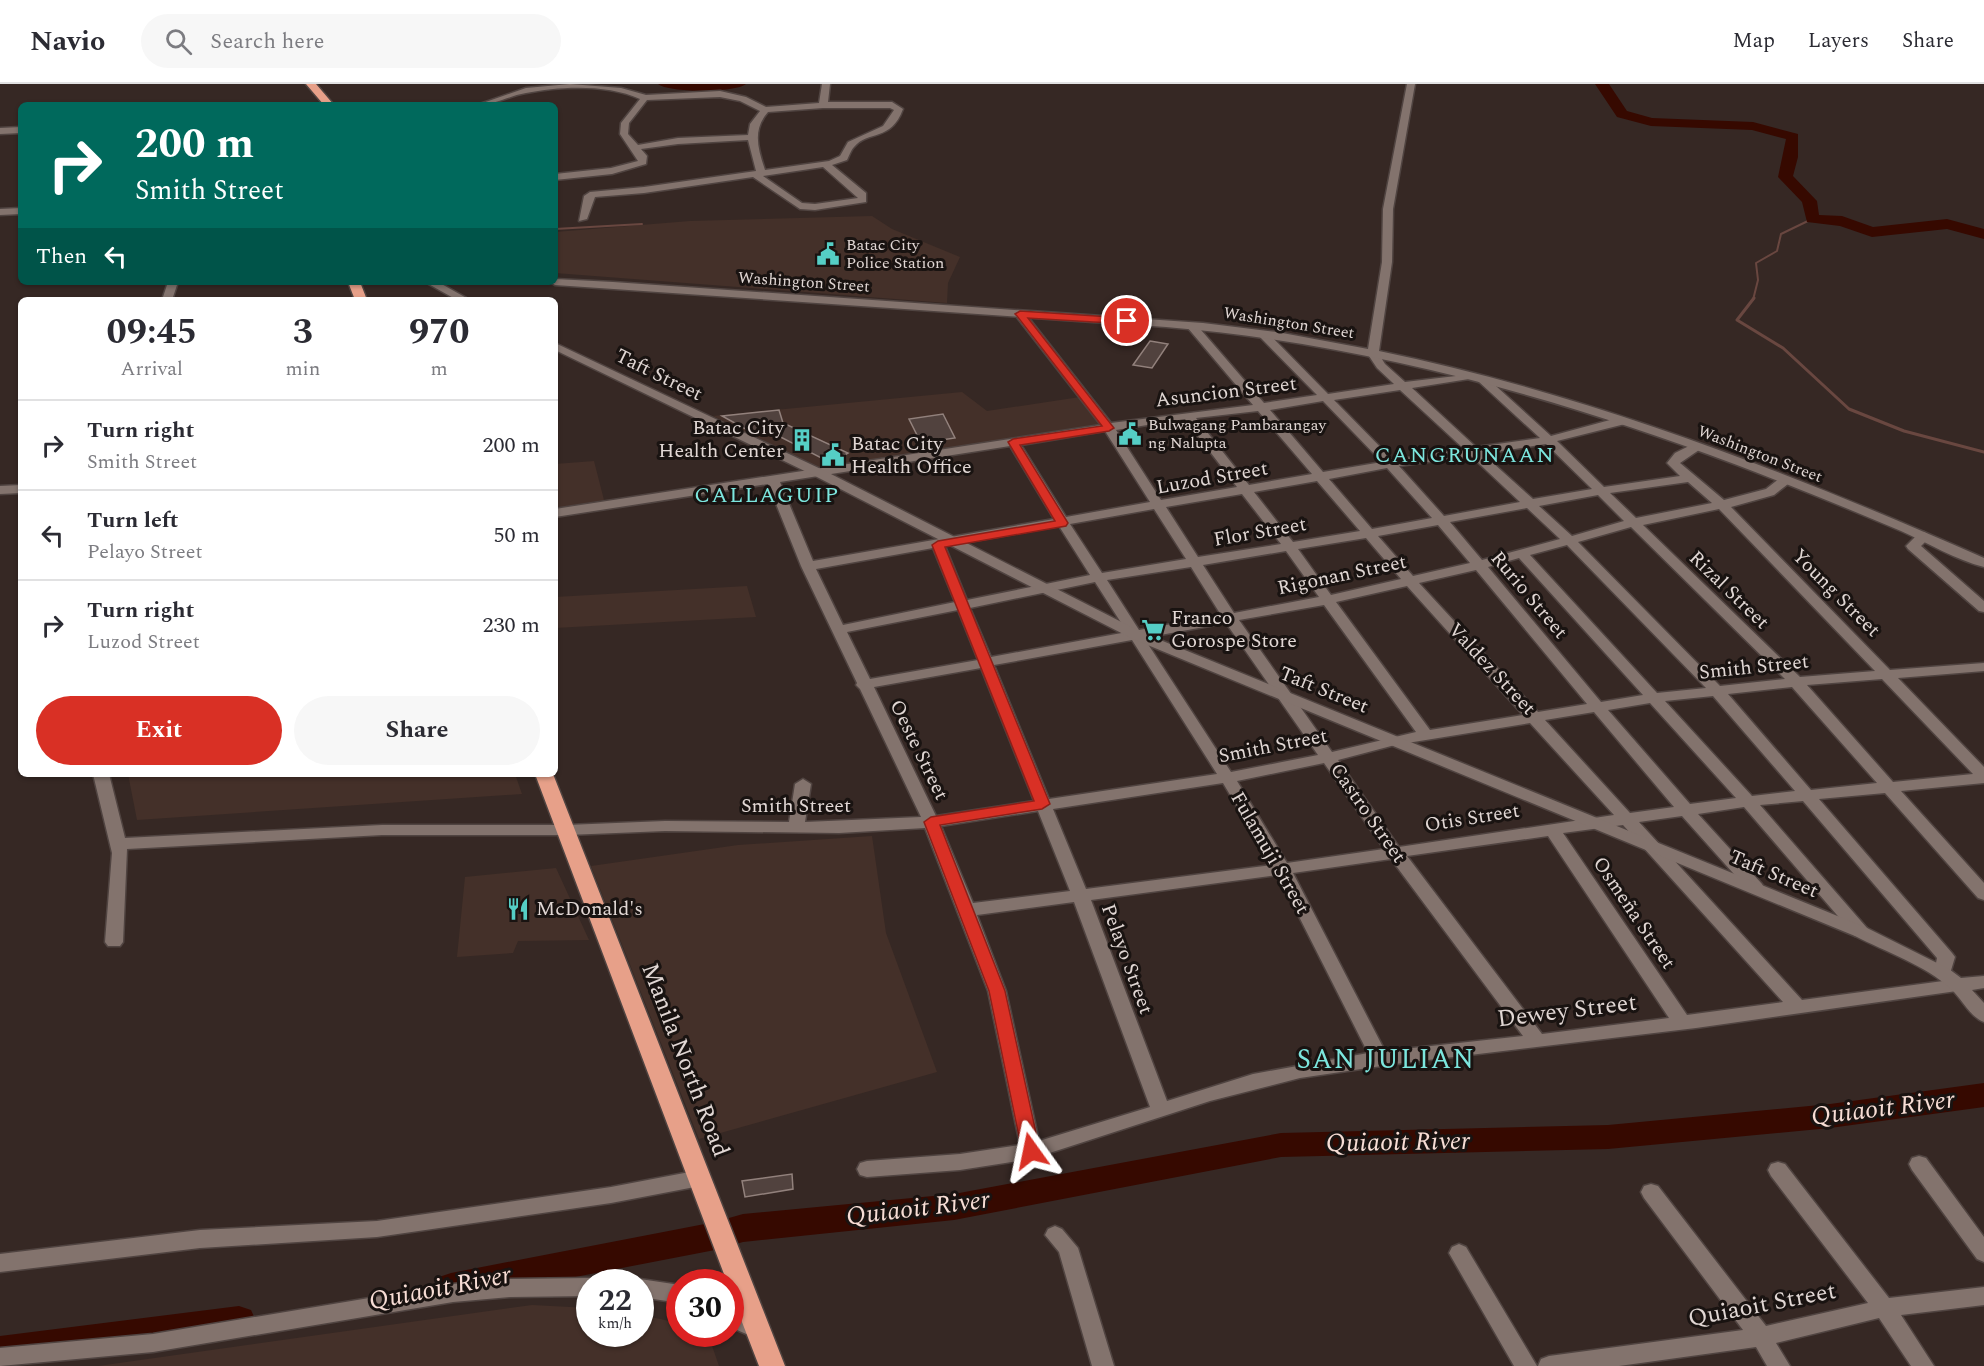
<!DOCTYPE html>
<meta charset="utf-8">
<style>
:root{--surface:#fff;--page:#f7f7f7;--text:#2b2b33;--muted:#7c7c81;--line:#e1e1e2;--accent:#d93025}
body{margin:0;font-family:Spectral,serif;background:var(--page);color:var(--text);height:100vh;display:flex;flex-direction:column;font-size:22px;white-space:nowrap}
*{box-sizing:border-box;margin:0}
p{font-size:20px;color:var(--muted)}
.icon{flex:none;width:33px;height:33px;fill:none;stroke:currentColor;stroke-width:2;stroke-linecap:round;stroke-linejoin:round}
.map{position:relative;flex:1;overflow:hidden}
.drawer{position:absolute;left:18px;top:213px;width:540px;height:480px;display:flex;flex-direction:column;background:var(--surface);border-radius:9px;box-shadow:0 2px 4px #0004}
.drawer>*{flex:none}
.guide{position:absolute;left:18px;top:18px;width:540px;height:183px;border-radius:9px;box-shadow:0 2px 4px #0004;background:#00695c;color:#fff;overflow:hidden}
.speed{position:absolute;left:576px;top:1185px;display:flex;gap:12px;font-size:30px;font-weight:700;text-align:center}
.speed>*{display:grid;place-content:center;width:78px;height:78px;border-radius:50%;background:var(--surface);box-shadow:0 2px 4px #0004;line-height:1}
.speed small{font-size:15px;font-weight:400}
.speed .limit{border:9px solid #d22;background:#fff;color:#111}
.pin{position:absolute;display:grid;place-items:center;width:51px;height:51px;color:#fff;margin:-26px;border:3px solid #fff;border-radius:50%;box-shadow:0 2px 6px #0007}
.me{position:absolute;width:66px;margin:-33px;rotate:348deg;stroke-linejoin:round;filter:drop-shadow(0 0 4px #0008)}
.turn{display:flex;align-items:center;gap:21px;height:126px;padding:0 18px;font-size:27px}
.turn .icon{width:78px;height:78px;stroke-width:2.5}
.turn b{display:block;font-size:42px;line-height:51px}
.then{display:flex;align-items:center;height:57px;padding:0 18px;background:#0003;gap:12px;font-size:22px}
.eta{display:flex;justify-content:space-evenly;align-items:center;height:102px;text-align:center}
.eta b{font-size:36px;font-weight:700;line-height:42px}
.cta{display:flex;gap:12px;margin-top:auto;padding:12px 18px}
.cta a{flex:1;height:69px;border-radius:36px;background:var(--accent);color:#fff;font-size:24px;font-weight:700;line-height:69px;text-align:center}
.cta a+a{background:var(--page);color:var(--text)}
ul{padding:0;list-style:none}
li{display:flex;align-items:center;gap:18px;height:90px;padding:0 18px;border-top:2px solid var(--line)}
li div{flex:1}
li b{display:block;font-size:22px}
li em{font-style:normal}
header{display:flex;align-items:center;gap:36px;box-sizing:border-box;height:84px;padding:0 30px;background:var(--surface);border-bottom:2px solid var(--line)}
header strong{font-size:28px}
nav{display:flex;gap:33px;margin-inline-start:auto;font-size:21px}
.search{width:420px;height:54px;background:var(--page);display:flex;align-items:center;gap:15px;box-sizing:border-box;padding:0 21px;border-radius:33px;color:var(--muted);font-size:22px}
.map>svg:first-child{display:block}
.built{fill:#443029}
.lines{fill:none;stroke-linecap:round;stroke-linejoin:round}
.stream-far1{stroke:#694740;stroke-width:2}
.stream{stroke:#694740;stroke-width:3}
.river{fill:#360900;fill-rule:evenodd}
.building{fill:#51423e;stroke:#92817c;stroke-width:1.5}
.street-casing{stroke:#504441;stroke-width:3}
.secondary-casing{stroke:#504441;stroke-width:3}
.highway-casing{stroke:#504441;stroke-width:3}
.street{fill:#83736d;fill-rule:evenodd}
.secondary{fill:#83736d;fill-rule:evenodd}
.highway{fill:#e7a089;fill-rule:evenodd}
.route{fill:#d93025;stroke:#8d1f18;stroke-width:1.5}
.labels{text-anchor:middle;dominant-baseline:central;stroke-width:6;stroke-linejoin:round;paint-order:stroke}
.far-poi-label{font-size:16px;fill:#e1d7d4;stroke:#191311;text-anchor:start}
.far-street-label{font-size:16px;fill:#e1d7d4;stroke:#191311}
.street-label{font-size:20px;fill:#e1d7d4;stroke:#191311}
.poi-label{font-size:20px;fill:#e1d7d4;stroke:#191311;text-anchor:start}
.quarter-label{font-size:22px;letter-spacing:1.5px;fill:#7ce6de;stroke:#191311}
.near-street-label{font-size:24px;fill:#e1d7d4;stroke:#191311}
.near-water-label{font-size:26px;font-style:italic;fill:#f7ddd5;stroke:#191311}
.near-quarter-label{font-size:27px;letter-spacing:1.5px;fill:#7ce6de;stroke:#191311}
</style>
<header>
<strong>Navio</strong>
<div class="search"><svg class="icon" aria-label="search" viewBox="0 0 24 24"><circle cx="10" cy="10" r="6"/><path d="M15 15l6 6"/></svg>Search here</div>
<nav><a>Map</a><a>Layers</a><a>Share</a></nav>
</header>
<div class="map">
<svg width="1984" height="1282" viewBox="0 0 1984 1282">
<rect width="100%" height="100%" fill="#362824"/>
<path class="built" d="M872,132L892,145L960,173L948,199L947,219L555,189V148L690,137Z
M962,308L987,327L1080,313L1100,341L822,385L713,332Z
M594,377L604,416L555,424V380Z
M747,502L756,533L555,544V513Z
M128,690H515L522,710L137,736Z
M872,752L886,849L937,988L699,1055L591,782L738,761Z
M556,784L589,856L518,857L513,869L457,873L465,793Z
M532,1221L589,1224L590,1250H640L641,1231L679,1239L680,1250H708L719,1282H98Z"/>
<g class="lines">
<path class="stream-far1" d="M555,145L642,140
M1753,216L1758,196L1756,179L1777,167L1781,150L1812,135"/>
<path class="stream" d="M1754,214L1737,236L1783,264L1849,325L1904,347L1984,368"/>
<path class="river" d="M658,0H746C736,9 668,9 658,0Z
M1595,0H1609L1627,27L1652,34L1753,38L1798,50V73L1793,92L1817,117L1819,131L1842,132L1873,143L1947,135L1984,145V155L1947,145L1872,153L1840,142L1807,138L1802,118L1778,93L1786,55L1752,46L1651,42L1617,33Z
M1984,999V1023L1830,1044L1608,1065L1281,1073L954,1136L743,1158L715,1166L451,1217L439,1213L434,1203L439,1193L451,1189L715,1138L743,1130L954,1110L1281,1049L1608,1041L1830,1020Z
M239,1222L251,1226L256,1237L251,1248L239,1252L0,1282V1252Z"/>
</g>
<path class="building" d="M1150,257L1168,260L1152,284L1133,281Z
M779,326L783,339L848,369L831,379L767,346L751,348L722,332Z
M943,330L955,354L921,359L909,335Z
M792,1090L793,1105L745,1113L742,1097Z"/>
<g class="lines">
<g class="street-casing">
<path id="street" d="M822,0H830L828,18H892L903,25C891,58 868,46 854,63C851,66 849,72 847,76L832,81L866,109V118L815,126L800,125L753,93L644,109L595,113L587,135L579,137L584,112L590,108L644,103L756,87L748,56L678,60L641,65L647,72L646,80L612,90L555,96V90L611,84L638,77L620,50L621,39L640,15C608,0 560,2 526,9C508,12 495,21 477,21L526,4L570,0L621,4L646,11L720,7L746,13L766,23L819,19ZM720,13L740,17L760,27L750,40L748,51L678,54L638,61L628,50L629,39L647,16ZM823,24H890L894,26L883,42L848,58L840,72L829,77L765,86C758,65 752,46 768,28ZM823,83L858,114L815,120L802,119L763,92Z
M21,43V49L0,50V44Z
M21,124V130L0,131V125Z
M168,198H178L172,216H162Z
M1020,227L1024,228L1111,339L1253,321L1187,243V239H1195L1264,319L1317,311L1259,252L1258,250L1263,247L1267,248L1328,310L1394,300L1377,284L1367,269L1373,266L1377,267L1385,280L1405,298L1473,290V294L1469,295L1412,304L1476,363L1540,354L1478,297V293H1486L1551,352L1621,333L1625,334V340L1557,357L1604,403L1680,392L1667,379L1675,369L1695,359L1699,360V366L1680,379L1724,416L1766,405L1780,394H1788V400L1774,411L1731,423L1890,586L1984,579V587L1898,594L1984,683V699L1901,707L1984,799V816L1978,814L1885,709L1819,715L1952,869L1955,873L1949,893H1937L1934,889L1937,874L1803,717L1760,721L1867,844L1870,848L1867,852H1855L1744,723L1698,730L1762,800L1764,804L1762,808H1750L1682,732L1639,738L1802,916L1958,895L1964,896L1967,901L1964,906L1696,944L1395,980L1300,994L1210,1017L1031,1075L960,1086L867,1093L860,1091L857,1085L860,1079L867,1077L960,1070L1020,1061L988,907L925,744L839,749L665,747L567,751H382L127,765L123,858L120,862H108L105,858L112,769L93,690H109L125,754L382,741H567L665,737L789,738L795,700L803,695L811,700L805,738L921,733L860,605L856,601L857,599L801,482L768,400L555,433V425L1101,341L1016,232V228ZM1400,306L1464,365L1393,376L1334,316ZM1323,317L1382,378L1323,388L1270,326ZM1258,327L1312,390L1249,401L1196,334ZM1185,335L1237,403L1161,416L1116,346ZM1105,347L1150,418L1066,433L1021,361ZM1546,360L1592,405L1533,415L1483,370ZM1010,362L1054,435L813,477L780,398ZM1471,372L1520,418L1444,432L1399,382ZM1387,384L1432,434L1372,445L1329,395ZM1317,397L1360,447L1293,458L1254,408ZM1688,398L1712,419L1636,434L1610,409ZM1242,410L1281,460L1198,473L1166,423ZM1598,411L1624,437L1572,452L1539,422ZM1527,424L1560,455L1482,476L1450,438ZM1154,425L1186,475L1102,489L1070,440ZM1719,425L1875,587L1800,593L1643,441ZM1438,441L1470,479L1413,492L1378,452ZM1059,442L1090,491L967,516L945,462ZM1631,443L1785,595L1720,602L1578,458ZM1366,454L1401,495L1331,511L1298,465ZM1567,461L1706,604L1657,609L1530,471ZM933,464L955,518L843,541L816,485ZM1286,467L1319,513L1234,529L1203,481ZM1519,474L1643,611L1601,618L1488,483ZM1191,483L1221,531L1139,546L1107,496ZM1476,486L1587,620L1538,628L1419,499ZM1095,498L1127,548L991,573L970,524ZM1407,502L1523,631L1430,646L1336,518ZM1324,521L1416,648L1332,668L1239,536ZM958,526L978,576L870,595L847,548ZM1226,539L1318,671L1231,688L1144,554ZM1132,556L1217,690L1049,715L994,581ZM981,584L1034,717L936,732L874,603ZM1882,595L1973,690L1893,698L1807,601ZM1792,603L1877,699L1811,706L1728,610ZM1713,612L1795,707L1752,712L1665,617ZM1650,619L1736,714L1690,720L1608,626ZM1594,628L1674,723L1630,729L1545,636ZM1530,639L1614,731L1399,763L1338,676L1395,661ZM1324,679L1384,765L1287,779L1237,697ZM1223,699L1272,781L1086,805L1053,725ZM1038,727L1070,807L973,819L941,742ZM1623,741L1783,918L1687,931L1563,749ZM1548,752L1669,934L1542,950L1407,772ZM1391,775L1523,952L1385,967L1293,789ZM1278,791L1368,969L1253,990L1167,1017L1091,816ZM1074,818L1150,1023L1039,1057L1006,907L977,831Z
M21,401V409L0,410V402Z
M1924,448L1931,452L1921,462L1984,517V528L1979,527L1908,465L1906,462L1919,449Z
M1919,1072L1926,1074L1984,1153V1178L1977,1175L1912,1086L1909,1080L1912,1074Z
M1778,1078L1785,1080L1889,1214L1984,1203V1221L1901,1231L1934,1282H1911L1879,1234L1776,1259L1790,1282H1767L1756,1263L1619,1282H1538L1541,1275L1549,1272L1743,1246L1644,1114L1641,1108L1644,1102L1651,1100L1658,1102L1766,1242L1868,1219L1771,1092L1768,1086L1771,1080Z
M1055,1142L1062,1145L1078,1164L1114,1282H1092L1059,1168L1045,1151L1048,1145Z
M1459,1160L1466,1163L1537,1282H1514L1449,1169L1452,1163Z"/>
</g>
<g class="secondary-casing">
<path id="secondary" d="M1407,0H1415L1393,125L1392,178L1379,267C1588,310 1789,388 1984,474V483C1956,476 1928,459 1901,447C1847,424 1792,402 1737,381C1554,312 1362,259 1166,243L555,201L550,198H555V195L613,198L1203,239L1277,248L1368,265L1382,178L1383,125Z
M425,198H438L470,216H457Z
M555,259L825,387L1143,549L1867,844L1949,885L1961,894L1984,892V904L1972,906L1984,919V938C1970,933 1962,915 1951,905C1925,881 1886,868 1855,852L1133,555L817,393L555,266Z
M700,1086L707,1088L710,1094L707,1100L700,1102L611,1119L377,1153L200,1164L0,1188V1170L200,1146L377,1137L611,1103Z
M590,1194L598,1198H590V1212L510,1213L453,1218L153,1268L0,1282V1264L153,1250L453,1200L510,1195Z
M640,1195L680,1201V1219L640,1213V1198H632Z
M730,1223L766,1239L769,1246L766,1253L758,1255L730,1243Z"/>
</g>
<g class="highway-casing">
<path id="highway" d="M306,0H316L334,21H324Z
M348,198H360L367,216H355Z
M535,690H553L785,1282H759L730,1207V1198H727Z"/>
</g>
<use href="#street" class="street"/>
<use href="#secondary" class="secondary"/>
<use href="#highway" class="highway"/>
</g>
<path class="route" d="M1020,227L1127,234L1132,237L1127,240L1028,234L1114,344L1109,347L1020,361L1068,439L1066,442L945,463L1050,720L1042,725L940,741L1005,907L1040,1067L1038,1072H1025L1022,1067L989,907L924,738L931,733L1034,717L932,461L938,457L1055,437L1008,358L1013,355L1102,342L1017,232L1015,230Z"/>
<defs>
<g id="civic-bare" transform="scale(1.8)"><path d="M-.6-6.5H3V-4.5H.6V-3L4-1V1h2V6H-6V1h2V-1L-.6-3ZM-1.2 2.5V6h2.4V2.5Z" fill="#55cec5" stroke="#191311" stroke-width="2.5" paint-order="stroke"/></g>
<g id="building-bare" transform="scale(1.8)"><path d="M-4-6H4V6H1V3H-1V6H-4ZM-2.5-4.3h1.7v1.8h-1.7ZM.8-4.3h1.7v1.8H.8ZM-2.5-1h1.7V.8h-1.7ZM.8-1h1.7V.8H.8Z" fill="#55cec5" stroke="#191311" stroke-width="2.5" paint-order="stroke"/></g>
<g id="supermarket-bare" transform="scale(1.8)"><path d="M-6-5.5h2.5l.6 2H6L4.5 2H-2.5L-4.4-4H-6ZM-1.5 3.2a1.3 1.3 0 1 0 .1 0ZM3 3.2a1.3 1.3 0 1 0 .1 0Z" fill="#55cec5" stroke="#191311" stroke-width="2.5" paint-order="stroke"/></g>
<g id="restaurant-bare" transform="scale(1.8)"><path d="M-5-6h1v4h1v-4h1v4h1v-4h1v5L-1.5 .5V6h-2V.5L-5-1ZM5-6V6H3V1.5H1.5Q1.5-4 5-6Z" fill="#55cec5" stroke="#191311" stroke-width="2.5" paint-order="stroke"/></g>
</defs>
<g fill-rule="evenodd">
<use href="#civic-bare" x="828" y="170"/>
<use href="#civic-bare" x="1130" y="350"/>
<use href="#building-bare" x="802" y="356"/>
<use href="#civic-bare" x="833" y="371"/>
<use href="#supermarket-bare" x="1153" y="546"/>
<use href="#restaurant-bare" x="518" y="825"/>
</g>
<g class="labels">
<g class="far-poi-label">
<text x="846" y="161">Batac City<tspan x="846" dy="18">Police Station</tspan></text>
<text x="1148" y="341">Bulwagang Pambarangay<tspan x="1148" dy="18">ng Nalupta</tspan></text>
</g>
<g class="far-street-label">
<text transform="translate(804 198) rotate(4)">Washington Street</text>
<text transform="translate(1289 239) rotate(9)">Washington Street</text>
<text transform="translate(1760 370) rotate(21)">Washington Street</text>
</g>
<g class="street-label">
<text transform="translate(659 291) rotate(26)">Taft Street</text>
<text transform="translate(1226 308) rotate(-7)">Asuncion Street</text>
<text transform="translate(1212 394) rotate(-10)">Luzod Street</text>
<text transform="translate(1260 448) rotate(-10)">Flor Street</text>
<text transform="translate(1342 491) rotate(-12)">Rigonan Street</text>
<text transform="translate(1729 506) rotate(44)">Rizal Street</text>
<text transform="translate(1836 509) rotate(45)">Young Street</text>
<text transform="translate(1529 511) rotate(50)">Rurio Street</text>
<text transform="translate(1754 583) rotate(-6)">Smith Street</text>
<text transform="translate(1492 585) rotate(47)">Valdez Street</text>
<text transform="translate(1324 606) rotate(22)">Taft Street</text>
<text transform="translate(1273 662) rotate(-11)">Smith Street</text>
<text transform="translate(919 666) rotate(64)">Oeste Street</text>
<text x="796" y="722">Smith Street</text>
<text transform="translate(1368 729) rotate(55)">Castro Street</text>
<text transform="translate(1472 734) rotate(-9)">Otis Street</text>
<text transform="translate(1270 769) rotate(60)">Fulamuji Street</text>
<text transform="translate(1774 790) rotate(23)">Taft Street</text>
<text transform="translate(1634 829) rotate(56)">Osmeña Street</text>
<text transform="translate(1127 875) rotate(70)">Pelayo Street</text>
</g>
<g class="poi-label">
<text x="784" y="344" text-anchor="end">Batac City<tspan x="784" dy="23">Health Center</tspan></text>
<text x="851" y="360">Batac City<tspan x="851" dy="23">Health Office</tspan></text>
<text x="1171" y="534">Franco<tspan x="1171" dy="23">Gorospe Store</tspan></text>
<text x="536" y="825">McDonald's</text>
</g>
<g class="quarter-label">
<text x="1465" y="371">CANGRUNAAN</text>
<text x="767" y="411">CALLAGUIP</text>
</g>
<g class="near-street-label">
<text transform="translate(1567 927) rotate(-7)">Dewey Street</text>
<text transform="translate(685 976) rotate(69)">Manila North Road</text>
<text transform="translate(1762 1221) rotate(-11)">Quiaoit Street</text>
</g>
<g class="near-water-label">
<text transform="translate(1883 1024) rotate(-7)">Quiaoit River</text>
<text transform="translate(1398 1058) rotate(-1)">Quiaoit River</text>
<text transform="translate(918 1124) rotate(-7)">Quiaoit River</text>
<text transform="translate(440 1204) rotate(-11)">Quiaoit River</text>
</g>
<g class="near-quarter-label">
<text x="1386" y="976">SAN JULIAN</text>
</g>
</g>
</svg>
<div class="speed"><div>22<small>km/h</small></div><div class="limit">30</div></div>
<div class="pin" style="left:1127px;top:237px;background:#d93025"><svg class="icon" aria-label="arrive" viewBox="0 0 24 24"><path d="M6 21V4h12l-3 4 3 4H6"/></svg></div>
<svg class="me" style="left:1031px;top:1067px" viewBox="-20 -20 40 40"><path d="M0-17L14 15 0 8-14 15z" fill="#d93025" stroke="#fff" stroke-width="4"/></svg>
<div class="guide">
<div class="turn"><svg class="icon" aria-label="right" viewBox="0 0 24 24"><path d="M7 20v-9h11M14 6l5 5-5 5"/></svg><div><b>200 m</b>Smith Street</div></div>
<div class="then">Then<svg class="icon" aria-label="left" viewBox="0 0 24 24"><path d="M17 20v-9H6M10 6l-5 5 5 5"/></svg></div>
</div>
<section class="drawer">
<div class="eta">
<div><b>09:45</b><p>Arrival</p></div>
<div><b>3</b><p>min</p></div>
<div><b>970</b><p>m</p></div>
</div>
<ul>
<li><svg class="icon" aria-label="right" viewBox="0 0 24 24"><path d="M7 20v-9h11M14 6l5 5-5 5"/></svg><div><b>Turn right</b><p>Smith Street</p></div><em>200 m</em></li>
<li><svg class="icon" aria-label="left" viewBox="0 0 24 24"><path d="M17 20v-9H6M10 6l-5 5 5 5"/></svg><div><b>Turn left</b><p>Pelayo Street</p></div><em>50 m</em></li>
<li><svg class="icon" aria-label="right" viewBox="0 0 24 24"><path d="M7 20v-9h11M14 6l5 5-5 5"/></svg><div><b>Turn right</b><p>Luzod Street</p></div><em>230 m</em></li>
</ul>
<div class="cta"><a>Exit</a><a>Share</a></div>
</section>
</div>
